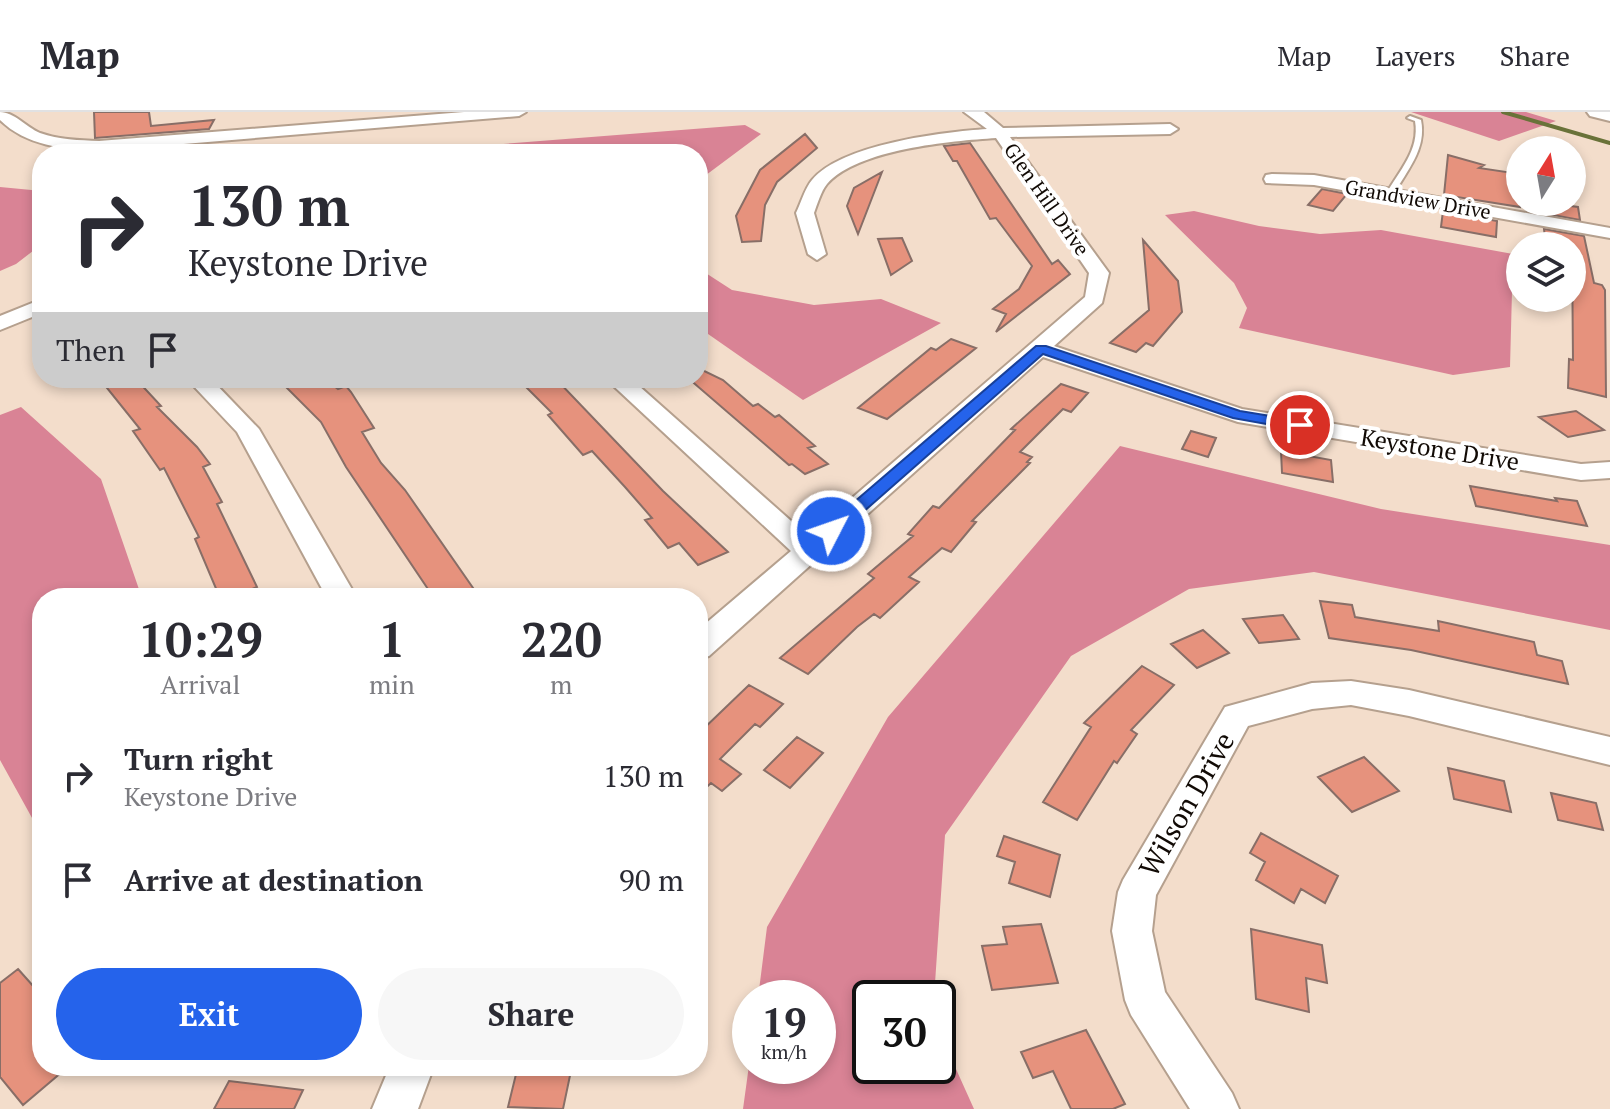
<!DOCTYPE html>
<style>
:root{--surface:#fff;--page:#f7f7f7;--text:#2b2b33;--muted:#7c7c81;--line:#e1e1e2;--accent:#2563eb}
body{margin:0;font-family:"PT Serif",serif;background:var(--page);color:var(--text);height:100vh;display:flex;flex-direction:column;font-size:30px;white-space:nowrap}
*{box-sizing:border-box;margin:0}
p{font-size:26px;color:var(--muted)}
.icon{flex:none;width:44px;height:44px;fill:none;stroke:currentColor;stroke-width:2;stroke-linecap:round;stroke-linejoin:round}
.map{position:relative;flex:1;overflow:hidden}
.sheet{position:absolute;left:32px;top:476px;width:676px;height:488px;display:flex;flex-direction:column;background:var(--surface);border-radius:32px;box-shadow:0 4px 12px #0003}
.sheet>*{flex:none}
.banner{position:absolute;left:32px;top:32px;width:676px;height:244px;border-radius:32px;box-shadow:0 4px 12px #0003;background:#fff;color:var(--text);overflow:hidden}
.needle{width:52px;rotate:11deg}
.tools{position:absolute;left:1506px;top:24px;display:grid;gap:16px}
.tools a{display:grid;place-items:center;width:80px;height:80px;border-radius:50%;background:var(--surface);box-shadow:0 4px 12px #0003;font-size:40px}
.speed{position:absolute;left:732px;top:868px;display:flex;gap:16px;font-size:40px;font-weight:700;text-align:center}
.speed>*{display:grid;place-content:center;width:104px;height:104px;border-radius:50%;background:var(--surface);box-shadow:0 4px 12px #0003;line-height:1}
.speed small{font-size:20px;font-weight:400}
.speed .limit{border:4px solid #111;border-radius:12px;background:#fff;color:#111}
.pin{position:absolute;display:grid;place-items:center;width:68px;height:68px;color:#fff;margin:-34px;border:4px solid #fff;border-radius:50%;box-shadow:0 2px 8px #0007}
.me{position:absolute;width:88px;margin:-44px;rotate:49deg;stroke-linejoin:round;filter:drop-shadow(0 0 6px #0008)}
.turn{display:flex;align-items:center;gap:28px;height:168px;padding:0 24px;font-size:36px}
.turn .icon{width:104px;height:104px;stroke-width:2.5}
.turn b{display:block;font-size:56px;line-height:68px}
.then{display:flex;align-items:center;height:76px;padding:0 24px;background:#0003;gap:16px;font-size:30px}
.eta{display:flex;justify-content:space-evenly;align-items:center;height:136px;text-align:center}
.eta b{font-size:48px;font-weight:700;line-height:56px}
.action{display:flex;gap:16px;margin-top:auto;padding:16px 24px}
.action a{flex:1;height:92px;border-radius:48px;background:var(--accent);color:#fff;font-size:32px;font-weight:700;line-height:92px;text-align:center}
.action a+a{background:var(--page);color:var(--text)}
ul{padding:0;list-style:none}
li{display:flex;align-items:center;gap:24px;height:104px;padding:0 24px}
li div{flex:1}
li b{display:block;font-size:30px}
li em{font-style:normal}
header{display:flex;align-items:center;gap:48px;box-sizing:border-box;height:112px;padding:0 40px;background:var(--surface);border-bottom:2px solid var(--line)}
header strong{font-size:38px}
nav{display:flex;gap:44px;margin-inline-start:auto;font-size:28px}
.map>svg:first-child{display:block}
.forest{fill:#d98395}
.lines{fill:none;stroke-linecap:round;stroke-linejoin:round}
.stream{stroke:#697239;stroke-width:4}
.building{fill:#e6927d;stroke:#886e67;stroke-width:2}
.service-casing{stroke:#b5a08e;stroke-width:4}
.minor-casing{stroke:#b5a08e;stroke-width:4}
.tertiary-casing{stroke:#b5a08e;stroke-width:4}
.service{fill:#fff;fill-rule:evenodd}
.minor{fill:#fff;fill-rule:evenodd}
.tertiary{fill:#fff;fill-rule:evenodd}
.route{fill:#2563eb;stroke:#184099;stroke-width:2}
.labels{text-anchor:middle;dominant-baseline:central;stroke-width:8;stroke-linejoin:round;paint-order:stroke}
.far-street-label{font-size:20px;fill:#110a05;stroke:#fff}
.street-label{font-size:24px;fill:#110a05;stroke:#fff}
.near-street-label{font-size:28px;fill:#110a05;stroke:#fff}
</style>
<header>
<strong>Map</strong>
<nav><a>Map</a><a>Layers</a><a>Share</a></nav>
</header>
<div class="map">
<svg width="1610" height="997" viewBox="0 0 1610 997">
<rect width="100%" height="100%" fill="#f3ddcb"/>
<path class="forest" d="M1411,0H1526L1556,9L1499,29Z
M745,13L761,22L698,69V42H445L451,36Z
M0,75L42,79V132L16,152L0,159Z
M1194,99L1259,114L1320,122L1381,118L1513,142L1510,255L1453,263L1239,216L1247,196L1234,171L1165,103Z
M698,156L732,178L814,193L881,187L941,211L803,288L698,215Z
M21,295L101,367L142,486H42V724L0,648V303Z
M1120,334L1381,397L1610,433V518L1314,460L1189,477L1071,544L945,723L934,886H870V954H938V917L974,997H743L750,946V954H818V886H758L767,815L888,605Z"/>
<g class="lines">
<path class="stream" d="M1503,0L1610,31"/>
</g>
<path class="building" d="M94,0H149L151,14L214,8L209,17L95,26Z
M805,22L817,36L777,70L765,93L761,129L742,130L736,104L760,58Z
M970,31L1052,152L1058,148L1070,162L996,220L1006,202L993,197L1019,177L1032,154L996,106L990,107L957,49H953L944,34Z
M200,34L196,42H99Z
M1448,43L1484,53L1479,56L1520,62V95L1444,83Z
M882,60L858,122L847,94L854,76Z
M1322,77L1347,82L1333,99L1308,93Z
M1540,90L1578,95L1580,108L1542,101Z
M1443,99L1497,109L1496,125L1441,115Z
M1544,117L1584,124L1594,171L1602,173L1605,178L1606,285L1568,276L1569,247L1573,248L1572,134H1546Z
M902,126L912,149L891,163L878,127Z
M1143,128L1178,169L1182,200L1153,234L1146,231L1136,240L1110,231L1149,198Z
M951,227L976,236L887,307L858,296L931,236L936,238Z
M698,256L723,268L753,294L758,292L775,305L779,303L815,334L808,336L828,352L805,362L792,352L789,353L688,266H698Z
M99,266H135L161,294L157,295L197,335L210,352L203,355L222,390L217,392L257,475L231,486H220L195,427L199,425L164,356L160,358L133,319L140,317Z
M277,266H324L338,277L346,274L351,280L374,316L362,320L381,351L405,378L480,486H434L346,355L321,310Z
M517,266H555L663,379L728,440L698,453L679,431L668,436L645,408L652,406L625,375L592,339L583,343L548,303L552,301Z
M1061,272L1088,281L1071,300L1063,297L1020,340L1032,345L1027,350L1030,351L972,409L976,410L951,440L942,436L909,465L919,470L880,506L874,502L857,515L808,562L780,546L874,466L868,462L913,424L908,422L933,394L939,396L1015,318L1011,317Z
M1576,299L1604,318L1568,325L1539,305Z
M1191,319L1216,326L1208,345L1182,337Z
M1281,339L1331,348L1333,370L1282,361Z
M1470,374L1557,389L1555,386L1577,389L1587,414L1476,394Z
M1320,489L1352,493L1355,505L1439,519L1438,509L1534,530L1537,543L1562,549L1568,572L1411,538L1329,526Z
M1283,503L1299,527L1259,531L1243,507Z
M1203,518L1229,541L1197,556L1171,532Z
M1142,554L1174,573L1131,618L1137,622L1117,651L1114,649L1077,708L1043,690L1091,615L1084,611Z
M749,573L783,592L760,615L755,612L720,647L741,662L722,679L711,671L698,683V622Z
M797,625L823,641L790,676L764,658Z
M1364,645L1399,679L1352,700L1318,665Z
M1448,656L1504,669L1511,700L1454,687Z
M1551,681L1596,691L1603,718L1558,708Z
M1261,721L1338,764L1325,791L1301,777L1294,791L1256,768L1265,750L1250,741Z
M1004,724L1060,743L1050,785L1009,771L1015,750L997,744Z
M1041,812L1058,871L992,878L982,834L1007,832L1003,815Z
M1251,817L1322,833L1327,871L1306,866L1309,900L1256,887Z
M18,857L42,884V954H69L23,993L0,965V871Z
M1086,918L1125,992L1113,997H1071L1053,959L1033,966L1021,940Z
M518,954H572L563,997L508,995Z
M229,969L303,978L294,997H214Z"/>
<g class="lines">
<g class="service-casing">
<path id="service" d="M1410,4L1421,8C1427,37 1407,58 1394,82L1387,84L1386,82C1399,59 1420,38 1415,9L1407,6Z"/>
</g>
<g class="minor-casing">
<path id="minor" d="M0,0C14,0 26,15 40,21C59,28 79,28 99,29L464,0H526L519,4L99,39C64,37 26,34 0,8Z
M964,0H984L1003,16L1170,12L1178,17L1170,22L1010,25L1109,161L1102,191L1054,234L1242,297L1581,352L1610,350V366L1581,368L1238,310L1043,245L709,544L698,547V518L791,439L605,266H630L808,424L1085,185L1089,161L996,26C951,29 858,37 827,72C821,79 817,93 814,101L826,142L817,148L808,142L796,101C801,91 805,76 812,68C842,32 943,20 987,17Z
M1272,62L1314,63L1610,116V126L1314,73L1266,71L1264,67L1266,63Z
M42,187V201L0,218V204Z
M186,266H210L259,317L357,486H327L237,320Z
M1351,569L1409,578L1610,625V653L1409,604L1351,593L1312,597L1248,614L1156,783L1152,819L1165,880L1232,981L1239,997H1190L1131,903L1125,888L1112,819L1118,780L1123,768L1225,595L1312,571Z
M390,954H434L418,997H372Z"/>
</g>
<g class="tertiary-casing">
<path id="tertiary" d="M1587,0H1610V9L1590,4Z"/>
</g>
<use href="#service" class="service"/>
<use href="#minor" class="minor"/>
<use href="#tertiary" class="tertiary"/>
</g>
<path class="route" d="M1036,234H1046L1240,299L1300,309L1308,313L1300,318L1233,306L1043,242L837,423H825L823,419L825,415Z"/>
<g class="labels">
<g class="far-street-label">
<text transform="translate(1047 87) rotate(55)">Glen Hill Drive</text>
<text transform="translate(1418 87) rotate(10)">Grandview Drive</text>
</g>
<g class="street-label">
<text transform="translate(1440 337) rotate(9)">Keystone Drive</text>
</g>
<g class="near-street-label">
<text transform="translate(1186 692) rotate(-60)">Wilson Drive</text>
</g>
</g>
</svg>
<div class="tools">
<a><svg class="needle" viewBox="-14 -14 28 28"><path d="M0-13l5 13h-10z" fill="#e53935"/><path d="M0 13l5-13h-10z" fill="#7c7c81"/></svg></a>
<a><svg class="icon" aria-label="layers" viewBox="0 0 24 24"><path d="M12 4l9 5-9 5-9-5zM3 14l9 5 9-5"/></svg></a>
</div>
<div class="speed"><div>19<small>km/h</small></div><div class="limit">30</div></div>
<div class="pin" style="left:1300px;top:313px;background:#d93025"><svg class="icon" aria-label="arrive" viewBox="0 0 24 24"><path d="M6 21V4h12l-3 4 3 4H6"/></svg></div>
<svg class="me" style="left:831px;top:419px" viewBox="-20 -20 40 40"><circle r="17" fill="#2563eb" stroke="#fff" stroke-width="3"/><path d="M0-11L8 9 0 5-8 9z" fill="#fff"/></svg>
<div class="banner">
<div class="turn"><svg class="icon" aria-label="right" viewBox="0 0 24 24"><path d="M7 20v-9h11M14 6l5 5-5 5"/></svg><div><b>130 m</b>Keystone Drive</div></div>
<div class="then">Then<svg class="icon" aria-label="arrive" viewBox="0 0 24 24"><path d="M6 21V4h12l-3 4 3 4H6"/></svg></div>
</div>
<section class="sheet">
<div class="eta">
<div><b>10:29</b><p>Arrival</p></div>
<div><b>1</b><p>min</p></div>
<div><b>220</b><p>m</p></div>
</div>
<ul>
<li><svg class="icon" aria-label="right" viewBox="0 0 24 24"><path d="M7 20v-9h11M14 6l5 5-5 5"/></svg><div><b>Turn right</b><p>Keystone Drive</p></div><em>130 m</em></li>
<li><svg class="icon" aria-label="arrive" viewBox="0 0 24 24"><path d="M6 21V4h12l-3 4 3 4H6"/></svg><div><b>Arrive at destination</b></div><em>90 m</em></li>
</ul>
<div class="action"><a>Exit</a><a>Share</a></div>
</section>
</div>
